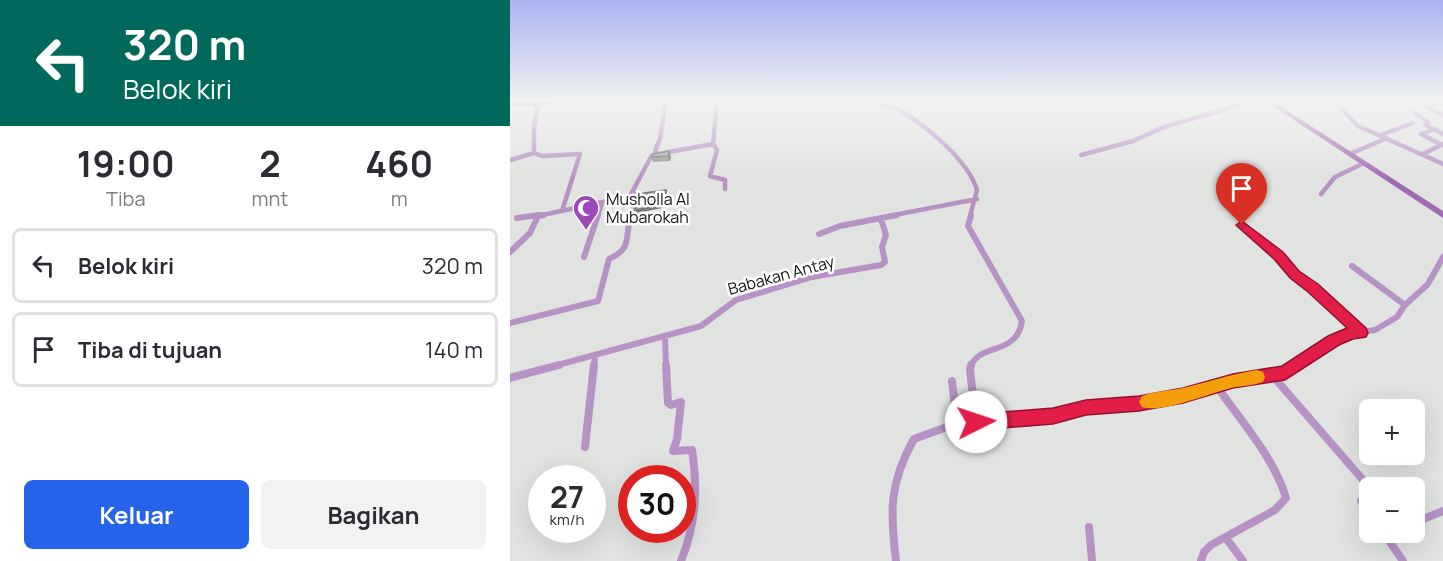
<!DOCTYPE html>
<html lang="id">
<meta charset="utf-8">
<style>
:root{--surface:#fff;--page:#f2f2f3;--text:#2b2b33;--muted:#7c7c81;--line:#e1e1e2;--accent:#2563eb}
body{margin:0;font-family:Manrope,sans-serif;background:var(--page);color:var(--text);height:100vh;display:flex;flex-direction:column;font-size:22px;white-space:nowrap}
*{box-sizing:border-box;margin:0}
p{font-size:20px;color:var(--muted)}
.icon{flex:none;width:33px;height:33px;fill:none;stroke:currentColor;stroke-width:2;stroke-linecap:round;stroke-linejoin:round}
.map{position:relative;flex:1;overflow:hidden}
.drawer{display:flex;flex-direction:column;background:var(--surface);width:510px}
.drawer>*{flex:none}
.top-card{background:#00695c;color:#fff;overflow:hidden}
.controls{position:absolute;left:849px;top:399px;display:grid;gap:12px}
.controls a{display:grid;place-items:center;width:66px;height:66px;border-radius:9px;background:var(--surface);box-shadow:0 6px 24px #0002;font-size:30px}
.speed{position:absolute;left:18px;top:465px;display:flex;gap:12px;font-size:30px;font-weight:700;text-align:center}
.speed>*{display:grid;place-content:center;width:78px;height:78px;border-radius:50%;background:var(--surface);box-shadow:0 6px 24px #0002;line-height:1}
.speed small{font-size:15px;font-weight:400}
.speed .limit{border:9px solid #d22;background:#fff;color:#111}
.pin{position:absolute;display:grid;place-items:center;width:51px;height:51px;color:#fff;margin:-62px -26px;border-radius:50% 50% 50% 0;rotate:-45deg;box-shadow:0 0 6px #0007}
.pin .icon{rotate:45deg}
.me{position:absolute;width:66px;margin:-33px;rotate:86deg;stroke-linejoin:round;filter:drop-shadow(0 0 4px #0008)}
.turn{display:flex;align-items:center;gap:21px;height:126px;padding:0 24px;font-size:27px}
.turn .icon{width:78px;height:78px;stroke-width:2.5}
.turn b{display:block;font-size:42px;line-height:51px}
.eta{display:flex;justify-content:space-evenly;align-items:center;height:102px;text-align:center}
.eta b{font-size:36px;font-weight:700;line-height:42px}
.button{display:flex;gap:12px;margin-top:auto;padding:12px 24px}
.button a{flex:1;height:69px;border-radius:9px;background:var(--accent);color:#fff;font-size:24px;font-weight:700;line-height:69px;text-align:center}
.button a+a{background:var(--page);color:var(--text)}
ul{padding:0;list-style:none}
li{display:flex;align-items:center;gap:18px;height:75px;margin:0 12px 9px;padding:0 12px;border:3px solid var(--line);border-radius:9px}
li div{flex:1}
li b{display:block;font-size:22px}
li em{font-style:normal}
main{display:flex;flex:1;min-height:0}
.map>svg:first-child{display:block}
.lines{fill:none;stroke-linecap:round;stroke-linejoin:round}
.street-far2{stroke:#b793c5;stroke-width:4.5}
.street-far1{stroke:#b793c5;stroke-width:6}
.street{stroke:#b793c5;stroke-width:8}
.secondary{fill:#a16bb4;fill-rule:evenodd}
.primary{fill:#904ba8;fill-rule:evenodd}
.wall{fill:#959795}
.shaded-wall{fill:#797b79}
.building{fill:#adb0ad;stroke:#797b79;stroke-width:1.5}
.route{fill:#e11d48;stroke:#92132f;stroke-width:1.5}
.slow{fill:#f59e0b}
.labels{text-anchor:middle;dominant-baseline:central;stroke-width:5;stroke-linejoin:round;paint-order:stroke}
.poi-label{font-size:16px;fill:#121212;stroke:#fff;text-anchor:start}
.street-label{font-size:16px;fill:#121212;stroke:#fff}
</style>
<main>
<section class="drawer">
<div class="top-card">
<div class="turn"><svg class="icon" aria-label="left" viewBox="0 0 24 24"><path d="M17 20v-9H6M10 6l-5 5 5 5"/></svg><div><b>320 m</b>Belok kiri</div></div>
</div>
<div class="eta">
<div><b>19:00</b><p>Tiba</p></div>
<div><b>2</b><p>mnt</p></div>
<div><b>460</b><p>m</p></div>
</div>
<ul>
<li><svg class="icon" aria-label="left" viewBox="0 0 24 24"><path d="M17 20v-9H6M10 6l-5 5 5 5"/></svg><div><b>Belok kiri</b></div><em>320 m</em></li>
<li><svg class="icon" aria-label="arrive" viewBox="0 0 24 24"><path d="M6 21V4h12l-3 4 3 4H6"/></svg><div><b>Tiba di tujuan</b></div><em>140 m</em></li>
</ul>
<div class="button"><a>Keluar</a><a>Bagikan</a></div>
</section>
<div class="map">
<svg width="933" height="561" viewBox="0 0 933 561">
<rect width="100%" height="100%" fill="#e1e3e1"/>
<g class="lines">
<path class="street-far2" d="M363,101C371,106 381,105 390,110C416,126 458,160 467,190L460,216
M824,101L848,126L933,164
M933,102L914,105L933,115
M905,113L918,122L916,125L933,134
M925,129L911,134L932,145
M871,135L903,123
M203,144L207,150L200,176L215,180V189
M24,153L32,156L70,154L52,211
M840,154L877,138
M913,154L933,144
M144,155L150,138L156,101
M571,155L623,141L654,127L743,101
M0,160L24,153V127L28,104
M811,194L825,177L854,163
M20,216L29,215
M28,216L120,196L142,155L203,144L207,101
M88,216L92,203
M121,216L126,200L123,191
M379,216L467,199"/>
<path class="street-far1" d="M461,215L458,226L512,321C507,356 469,343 461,366
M7,218L29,215
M732,225L769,256L784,275L803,288L851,332
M309,234L330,226L387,215
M0,252L20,233L28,216L34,215
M74,257L88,215
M842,266L895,305
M0,323L88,301L99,259C123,248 114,239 121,215
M155,336L156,366
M44,366L191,326L226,300L302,277L371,265L375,262L372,247L376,235L371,219
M84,366L85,356
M786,366L834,335L865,330L887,317L895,305L918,284L933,257"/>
<path class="street" d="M156,365L158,403L161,405L171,402L167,439L163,451L182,450C188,489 186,524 171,561
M461,365L460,370L466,422
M762,375L860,488
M0,378L49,365
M442,381L447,424
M75,447L84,365
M860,496L851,501L860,513
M911,520L933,511
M579,527L582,561
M873,532L893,561
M716,538L733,561
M386,561C380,512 379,483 404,439L445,424L543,416L576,408L629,403L673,395L723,381L775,373L788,365
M691,561L694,552L701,545L765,510L776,498C764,457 730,420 706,385"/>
<path class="secondary" d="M755,101H762L933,211V218Z"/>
<path class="primary" d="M58,101L54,103L28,106H0V102Z"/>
</g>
<path class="wall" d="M159,151L161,156L160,161L143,162L141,157Z"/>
<path class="shaded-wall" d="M159,151L161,156L160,161L158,156Z
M156,190L157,192L152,208L127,213L125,210Z"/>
<path class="building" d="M159,151L158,156L141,157L144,154Z
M156,190L151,205L125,210L128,194Z"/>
<linearGradient id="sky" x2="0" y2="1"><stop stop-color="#a8b3f1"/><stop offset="0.56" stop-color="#f2f2f2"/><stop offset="1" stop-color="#f2f2f2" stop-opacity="0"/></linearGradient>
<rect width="933" height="180" fill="url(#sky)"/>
<path class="route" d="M732,221L773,252L789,271L808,284L856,328L858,333L856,337L843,339L829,345L775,380L723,388L673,403L629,411L576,415L543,424L466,430L460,427L458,422L460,416L466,414L543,408L576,400L629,396L673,388L723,374L772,366L818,336L837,328L798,292L780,278L764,259L728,227L726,225Z"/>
<path class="slow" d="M747,370L753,372L755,377L753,382C744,385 734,386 725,387C702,392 652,414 632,407L629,402L632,396C645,391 660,391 673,388C698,382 722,374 747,370Z"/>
<defs>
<g id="mosque-pin" transform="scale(1.35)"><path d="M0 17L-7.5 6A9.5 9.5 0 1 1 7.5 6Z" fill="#9c49b8" stroke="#fff"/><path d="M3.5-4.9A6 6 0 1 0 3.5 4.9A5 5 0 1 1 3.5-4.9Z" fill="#fff"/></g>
</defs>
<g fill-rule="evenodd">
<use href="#mosque-pin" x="76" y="208"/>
</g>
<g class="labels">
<g class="poi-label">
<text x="96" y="199">Musholla Al<tspan x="96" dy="18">Mubarokah</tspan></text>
</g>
<g class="street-label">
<text transform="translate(271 275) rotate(-15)">Babakan Antay</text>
</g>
</g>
</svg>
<div class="controls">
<a>+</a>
<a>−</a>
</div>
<div class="speed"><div>27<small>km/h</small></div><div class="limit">30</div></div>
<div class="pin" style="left:732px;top:225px;background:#d93025"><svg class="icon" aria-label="arrive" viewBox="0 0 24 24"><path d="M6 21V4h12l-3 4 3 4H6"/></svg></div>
<svg class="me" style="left:466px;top:422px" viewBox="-20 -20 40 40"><circle r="19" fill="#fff"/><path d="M0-13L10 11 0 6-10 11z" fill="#e11d48"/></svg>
</div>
</main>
